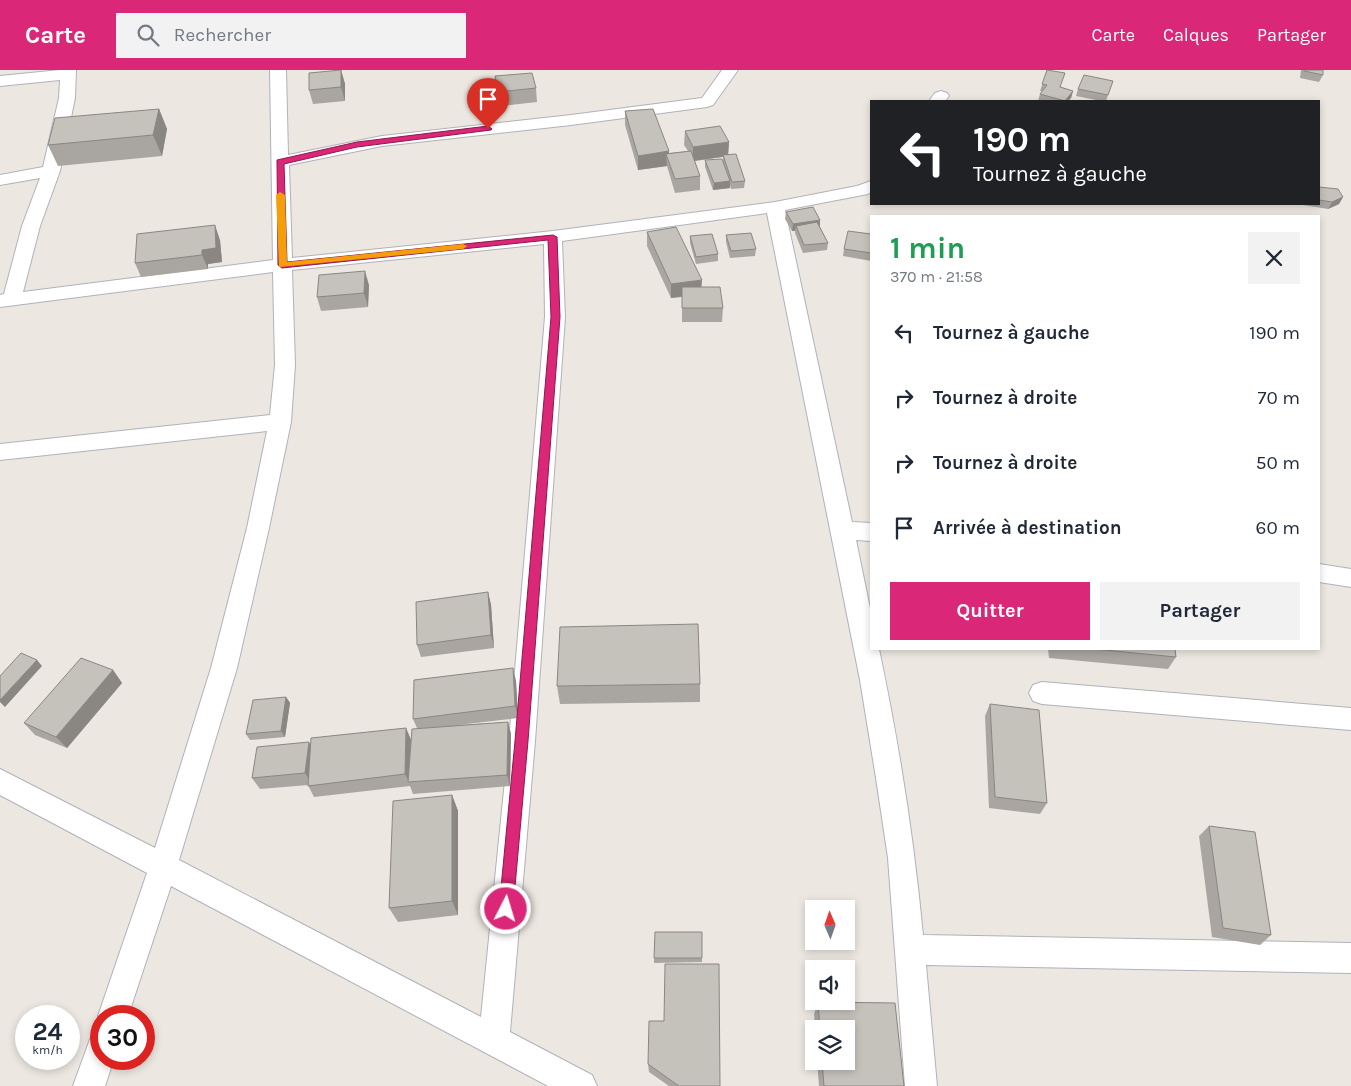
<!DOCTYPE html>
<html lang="fr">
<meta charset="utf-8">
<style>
:root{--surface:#fff;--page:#f2f2f3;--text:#1f2937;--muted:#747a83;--accent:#db2777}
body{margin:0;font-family:Karla,sans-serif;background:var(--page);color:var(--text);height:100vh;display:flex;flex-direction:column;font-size:19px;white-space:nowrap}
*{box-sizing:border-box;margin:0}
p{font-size:16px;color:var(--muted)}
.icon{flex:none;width:28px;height:28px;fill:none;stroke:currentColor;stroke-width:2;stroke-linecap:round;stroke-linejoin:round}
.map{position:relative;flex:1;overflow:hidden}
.side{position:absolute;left:870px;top:145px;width:450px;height:435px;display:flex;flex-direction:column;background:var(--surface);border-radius:0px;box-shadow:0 2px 8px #0003}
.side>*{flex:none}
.hud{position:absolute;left:870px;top:30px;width:450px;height:105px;border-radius:0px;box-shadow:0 2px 8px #0003;background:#202124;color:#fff;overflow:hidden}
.needle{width:32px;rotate:358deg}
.buttons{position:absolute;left:805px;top:830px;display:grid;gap:10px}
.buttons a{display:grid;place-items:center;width:50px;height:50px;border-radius:0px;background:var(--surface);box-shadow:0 2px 8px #0003;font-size:25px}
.speed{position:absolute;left:15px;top:935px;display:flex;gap:10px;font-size:25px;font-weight:700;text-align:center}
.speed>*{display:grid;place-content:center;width:65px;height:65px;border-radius:50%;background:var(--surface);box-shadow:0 2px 8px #0003;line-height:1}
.speed small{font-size:12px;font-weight:400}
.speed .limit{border:8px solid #d22;background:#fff;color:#111}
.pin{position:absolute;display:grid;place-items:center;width:42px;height:42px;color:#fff;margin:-51px -21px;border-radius:50% 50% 50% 0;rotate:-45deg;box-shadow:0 0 5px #0007}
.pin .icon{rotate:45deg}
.me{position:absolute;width:55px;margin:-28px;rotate:5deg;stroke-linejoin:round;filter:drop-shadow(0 0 4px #0008)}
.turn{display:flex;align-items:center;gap:18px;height:105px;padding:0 20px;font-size:22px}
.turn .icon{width:65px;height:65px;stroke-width:2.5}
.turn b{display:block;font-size:35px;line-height:42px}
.round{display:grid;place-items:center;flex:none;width:52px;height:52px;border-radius:0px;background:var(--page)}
.headline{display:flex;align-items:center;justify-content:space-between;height:85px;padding:0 20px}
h1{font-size:30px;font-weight:700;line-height:38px;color:#1e9e55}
.action{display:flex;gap:10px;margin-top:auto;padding:10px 20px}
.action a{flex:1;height:58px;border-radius:0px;background:var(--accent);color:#fff;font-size:20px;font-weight:700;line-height:58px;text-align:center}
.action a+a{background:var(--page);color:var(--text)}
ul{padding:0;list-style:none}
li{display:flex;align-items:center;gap:15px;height:65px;padding:0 20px}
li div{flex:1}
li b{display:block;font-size:19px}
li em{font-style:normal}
header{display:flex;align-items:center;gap:30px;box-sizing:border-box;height:70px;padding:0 25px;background:var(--accent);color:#fff}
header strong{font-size:24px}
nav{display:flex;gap:28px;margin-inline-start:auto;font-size:18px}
.search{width:350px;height:45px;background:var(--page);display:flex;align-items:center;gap:12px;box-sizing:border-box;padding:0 18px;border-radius:0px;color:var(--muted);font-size:19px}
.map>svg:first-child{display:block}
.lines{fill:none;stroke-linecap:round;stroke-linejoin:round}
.street-casing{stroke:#b0b2bb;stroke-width:2}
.street{fill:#fff;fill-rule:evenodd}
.wall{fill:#a9a6a1}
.shaded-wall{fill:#8a8783}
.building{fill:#c5c1bb;stroke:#8a8783}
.route{fill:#db2777;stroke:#8e194d}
.slow{fill:#f59e0b}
</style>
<header>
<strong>Carte</strong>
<div class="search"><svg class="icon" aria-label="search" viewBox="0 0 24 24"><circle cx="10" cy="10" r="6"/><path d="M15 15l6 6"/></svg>Rechercher</div>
<nav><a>Carte</a><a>Calques</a><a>Partager</a></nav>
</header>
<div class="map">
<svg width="1351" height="1016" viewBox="0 0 1351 1016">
<rect width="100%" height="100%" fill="#ece7e0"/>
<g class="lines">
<g class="street-casing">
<path id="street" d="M60,0H76L75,28L60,101L40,156L23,222L273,190L270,0H286L288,85L382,66L571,45L702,28L722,0H738L713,35L707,37L571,55L382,76L289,95L292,188L553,161L775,132L857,116L871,111V122L868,124L785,140L852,452L871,453V471L856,470L871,543V579H879C899,673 914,769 923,865L1351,873V903L926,895L937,1016H905L888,788L876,708L860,610L767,143L562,171L565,247L535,671L510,962L592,1005L597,1016H548L171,816L128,946H101V955L98,946L147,803L0,725V699L155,778L211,598L247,458L267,361L0,390V374L270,345L275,295L273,202L0,237V225L4,224L22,156L40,108L0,115V105L43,97L59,28L60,10L0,16V6ZM544,174L545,247L509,671L481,947L179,790L237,598L269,458L291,352L295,295L292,200Z
M941,21L947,23L949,26L945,31H929L935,23Z
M1319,494L1351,499V517L1319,512Z
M1042,612L1351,638V660L1042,634L1033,631L1029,623L1033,615Z
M101,964V989H114L105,1016H73L90,969Z"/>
</g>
<use href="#street" class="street"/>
</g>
<path class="wall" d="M341,0L345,14V31L313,34L309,20Z
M1047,0L1061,17L1073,21L1071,28L1068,31H1038L1040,24L1042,21H1040Z
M1301,0H1323V5L1319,12L1300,8Z
M495,6L536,18L537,32L500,36Z
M1113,11L1106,31H1101L1076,26L1078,19Z
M159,39L167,59L162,86L58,96L48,75Z
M625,41L669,81V83L688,81L684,75L685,61L729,72L728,85L745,111L744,118L731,119L730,115V118L713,120L705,97V90L723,91V87L695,91L700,106V120L675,123L667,96L638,100L625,55Z
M1319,117L1343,127L1339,134L1328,139L1297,134H1319Z
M786,142L820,157L828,173L827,180L803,183L795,163V161H792L785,149Z
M647,162L701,217L723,238L722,252H682V227L671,228L647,176Z
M871,164V191L843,186L844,179Z
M726,165L756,179L755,186L730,188L726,172Z
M690,166L718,184V191L696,194L690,173Z
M220,170L222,192L208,194V199L141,207L135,193Z
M369,215L368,237L321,241L317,227Z
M488,522L491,535L494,578L421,587L417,575Z
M1048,579H1175L1176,587L1168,599L1049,588Z
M113,600L122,613L67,678L35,665L24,653Z
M516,611L518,648L458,655L508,652L511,664L510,716L413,724L410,716L314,727L308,715L260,719L252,708L311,676L406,658L411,670L417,658L413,649Z
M700,614V632L560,634L557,616Z
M286,627L290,633L285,667L250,670L246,664Z
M990,634L1047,733L1040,744L989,738L985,646Z
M452,725L458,741V845L398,852L389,838Z
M1209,756L1271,865L1260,875L1212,867L1199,766Z
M702,862V892L654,893V888Z
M818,932L895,933L904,1016H819L817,991H846V959H815L814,944Z
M648,994L720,1016H669L649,1002Z"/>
<path class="shaded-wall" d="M341,0L345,14V31L341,17Z
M1073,21L1071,28L1068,31H1065Z
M159,39L167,59L162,86L153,65Z
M729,72L728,86L693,91V77Z
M669,81V90L666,84L667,96L638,100V86Z
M730,111V118L713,120L714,113Z
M1343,127L1339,134L1328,139L1332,132Z
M820,150V157L798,160L796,156L795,161H792L793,154Z
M215,155L220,170L222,192L208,194V199L202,185V180Z
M365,201L369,215L368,237L364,223Z
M702,210L701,224L671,228V214Z
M488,522L491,535L494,578L491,565Z
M37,590L42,596L5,637L0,632V630Z
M513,598L516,611L518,648L515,636Z
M113,600L122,613L67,678L56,667Z
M286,627L290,633L285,667L281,661Z
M508,652L511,664L510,716L507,705Z
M406,658L411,670L409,712L405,704Z
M309,672L315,684L312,714L305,703Z
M452,725L458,741V845L452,831Z"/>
<path class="building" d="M341,0V17L309,20V3Z
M1047,0L1065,3L1060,17L1073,21L1065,31L1040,24L1047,15L1042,14Z
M1304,0H1323V5L1304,1Z
M532,3L536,18L498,22L495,6Z
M1084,5L1113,11L1108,25L1078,19Z
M159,39L153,65L48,75L55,48Z
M653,39L669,81L638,86L625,41Z
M720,56L729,72L693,77L685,61Z
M691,81L700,106L675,109L666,84Z
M736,84L745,111L732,112L723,85Z
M722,89L730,111L714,113L705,90Z
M1319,117L1338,119L1343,127L1332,132L1319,130Z
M813,137L820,150L793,154L786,142Z
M817,152L828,173L804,175L796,156Z
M215,155L216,178L202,180V185L135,193L137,164Z
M676,157L702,210L671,214L647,162Z
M848,161L871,164V183L844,179Z
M751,163L756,179L731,181L726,165Z
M712,164L718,184L696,187L690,166Z
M365,201L364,223L317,227L319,205Z
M682,217H720L723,238H682Z
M488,522L491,565L417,575L416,532Z
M698,554L700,614L557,616L560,557Z
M1094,579H1175L1176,587Z
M21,583L37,590L0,630V606Z
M81,588L113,600L56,667L24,653Z
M513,598L515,636L413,649L414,610Z
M286,627L281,661L246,664L253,630Z
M990,634L1039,640L1047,733L995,727Z
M508,652L507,705L408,712L412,659Z
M406,658L405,704L308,716L311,668Z
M309,672L305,703L252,708L257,677Z
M452,725V831L389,838L393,731Z
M1209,756L1255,762L1271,865L1223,858Z
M655,862H702V888H654Z
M665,894H719L720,1016H679L648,994L649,951H664Z
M818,932L895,933L904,1016H824L822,991H846V959H820Z"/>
<path class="route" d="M488,56L492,59L491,60L357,77L284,94L287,192L553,165L557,167L560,247L528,671L513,839L511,844L506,846L501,844L499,839L515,671L551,247L548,170L282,198L278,195L277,90L357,72Z"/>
<path class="slow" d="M280,122L285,125L287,192L463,174L467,176L463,179L279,197L276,125Z"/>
</svg>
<div class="buttons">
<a><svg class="needle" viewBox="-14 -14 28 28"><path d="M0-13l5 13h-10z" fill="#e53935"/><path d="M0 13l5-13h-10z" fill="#747a83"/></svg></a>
<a><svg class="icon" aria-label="sound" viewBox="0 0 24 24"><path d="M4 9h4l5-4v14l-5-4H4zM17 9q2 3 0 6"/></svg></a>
<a><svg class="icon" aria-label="layers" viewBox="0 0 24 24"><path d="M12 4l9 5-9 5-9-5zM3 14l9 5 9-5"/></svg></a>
</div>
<div class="speed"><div>24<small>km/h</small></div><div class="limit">30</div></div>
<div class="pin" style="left:488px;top:59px;background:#d93025"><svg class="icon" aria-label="arrive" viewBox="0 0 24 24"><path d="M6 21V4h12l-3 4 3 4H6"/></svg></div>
<svg class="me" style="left:506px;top:839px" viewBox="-20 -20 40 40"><circle r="17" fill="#db2777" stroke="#fff" stroke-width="3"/><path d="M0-11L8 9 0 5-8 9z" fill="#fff"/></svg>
<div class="hud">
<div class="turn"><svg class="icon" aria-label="left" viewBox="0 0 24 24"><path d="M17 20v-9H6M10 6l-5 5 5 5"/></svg><div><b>190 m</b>Tournez à gauche</div></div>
</div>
<section class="side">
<div class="headline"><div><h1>1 min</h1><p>370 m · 21:58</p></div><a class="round"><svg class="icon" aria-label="close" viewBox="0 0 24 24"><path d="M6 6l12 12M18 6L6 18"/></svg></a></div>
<ul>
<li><svg class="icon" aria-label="left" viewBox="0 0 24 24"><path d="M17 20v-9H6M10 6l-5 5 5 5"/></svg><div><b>Tournez à gauche</b></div><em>190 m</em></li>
<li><svg class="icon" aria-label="right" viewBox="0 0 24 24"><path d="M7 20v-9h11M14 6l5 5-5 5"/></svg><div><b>Tournez à droite</b></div><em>70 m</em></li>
<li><svg class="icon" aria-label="right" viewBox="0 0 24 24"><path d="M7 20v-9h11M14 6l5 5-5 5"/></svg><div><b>Tournez à droite</b></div><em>50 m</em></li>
<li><svg class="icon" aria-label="arrive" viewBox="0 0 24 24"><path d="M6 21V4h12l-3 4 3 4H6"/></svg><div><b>Arrivée à destination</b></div><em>60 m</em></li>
</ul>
<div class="action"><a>Quitter</a><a>Partager</a></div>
</section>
</div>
